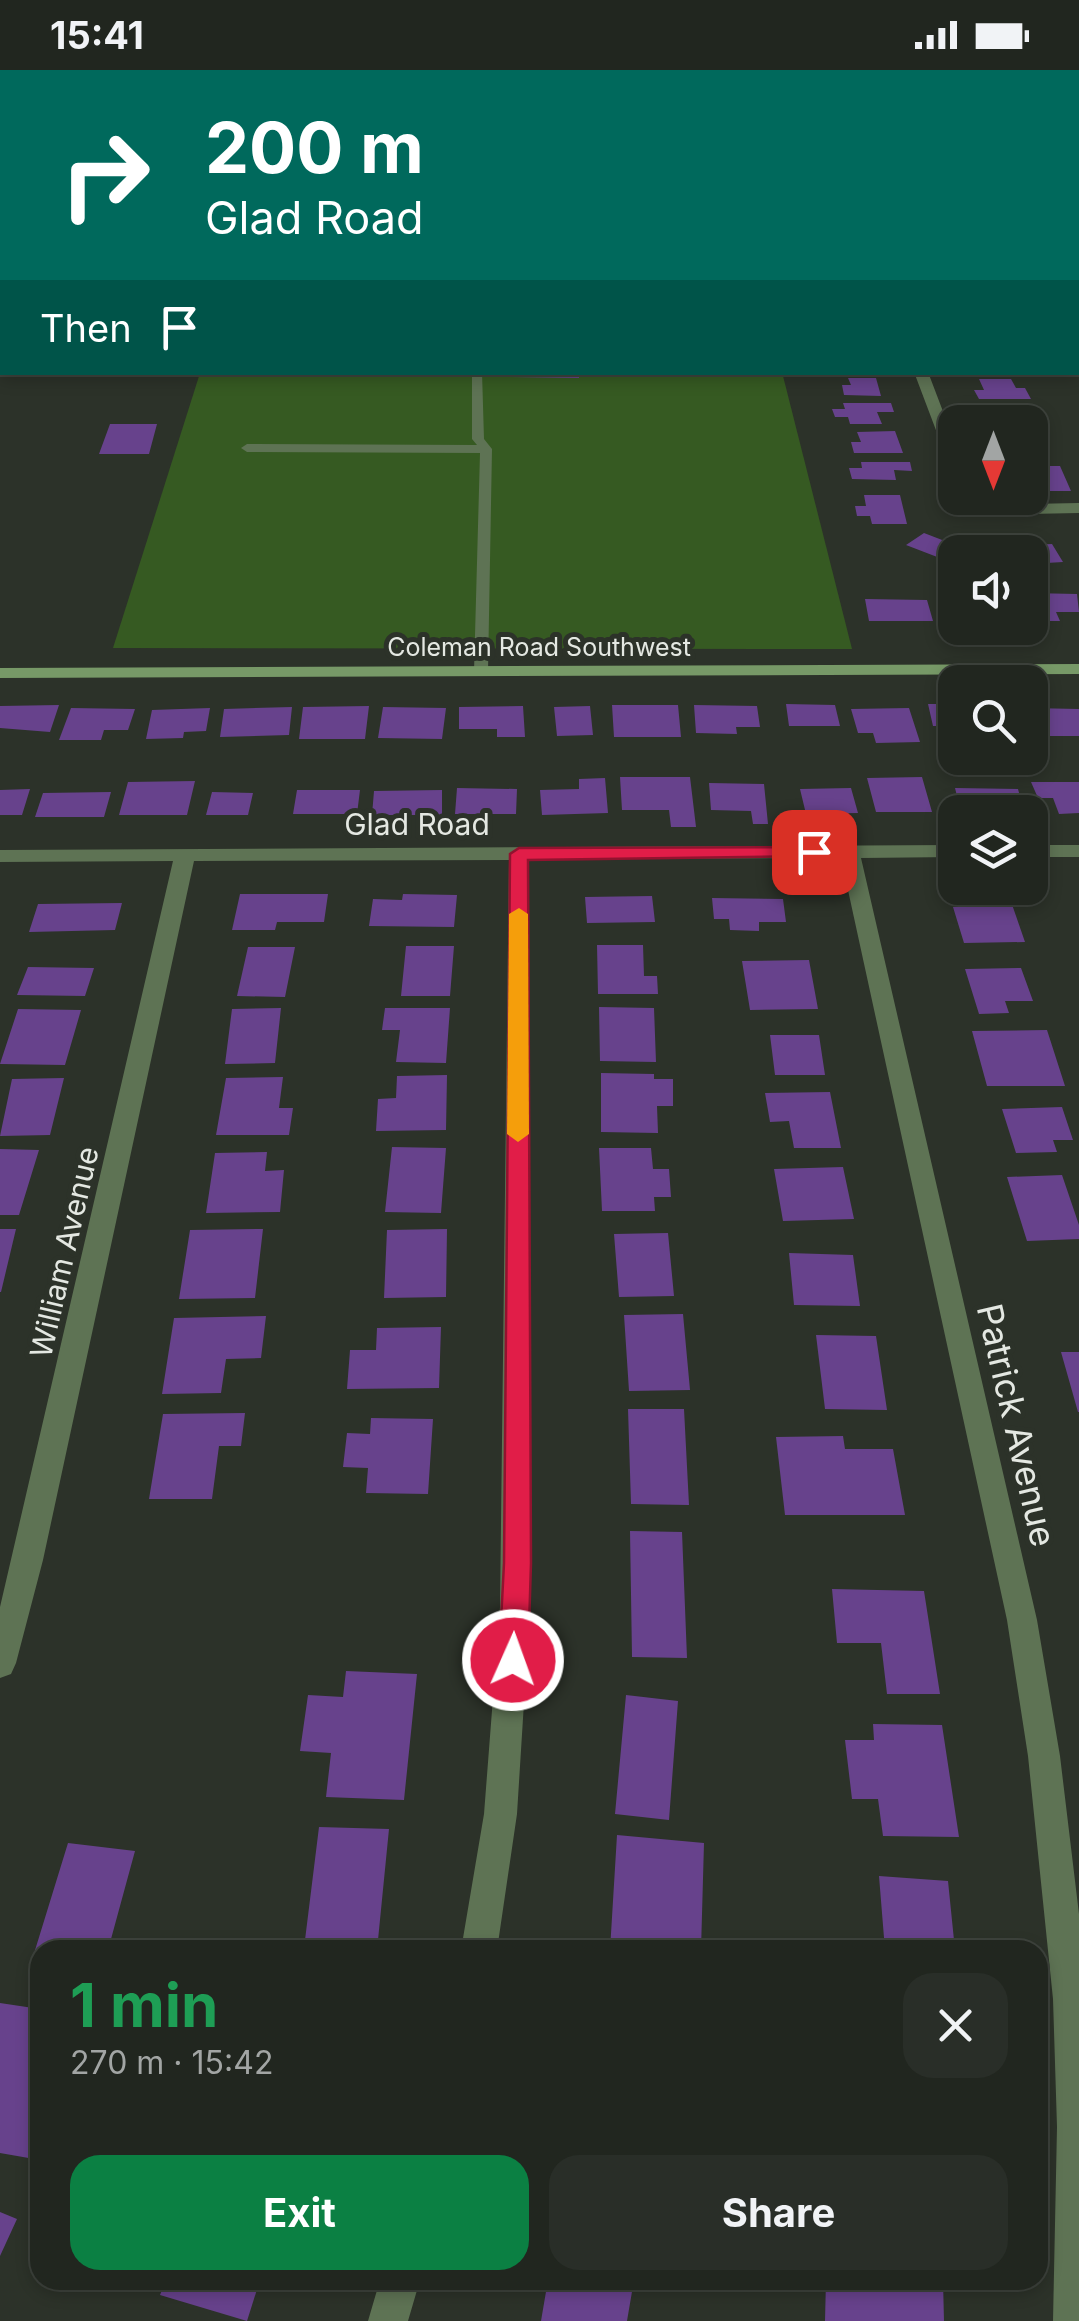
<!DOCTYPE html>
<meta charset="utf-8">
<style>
:root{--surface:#21261f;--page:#292e28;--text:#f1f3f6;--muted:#a2a5a4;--line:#3e433d;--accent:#0b8043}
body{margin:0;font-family:Inter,sans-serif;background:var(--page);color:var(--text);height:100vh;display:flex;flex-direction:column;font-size:38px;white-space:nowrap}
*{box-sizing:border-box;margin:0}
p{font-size:32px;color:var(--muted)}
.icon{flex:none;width:55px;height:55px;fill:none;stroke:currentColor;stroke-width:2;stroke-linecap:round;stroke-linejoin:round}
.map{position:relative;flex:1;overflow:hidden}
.details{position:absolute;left:30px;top:1870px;width:1018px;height:350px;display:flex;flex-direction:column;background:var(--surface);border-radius:30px;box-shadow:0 5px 15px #0003,0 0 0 2px var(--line)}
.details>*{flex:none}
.top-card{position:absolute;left:0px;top:0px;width:1080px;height:305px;box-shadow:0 5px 15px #0003,0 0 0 2px var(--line);background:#00695c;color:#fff;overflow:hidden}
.needle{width:65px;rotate:180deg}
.buttons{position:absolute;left:938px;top:335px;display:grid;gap:20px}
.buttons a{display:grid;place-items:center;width:110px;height:110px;border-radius:20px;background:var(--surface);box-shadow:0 5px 15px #0003,0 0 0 2px var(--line);font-size:50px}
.pin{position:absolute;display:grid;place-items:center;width:85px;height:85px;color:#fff;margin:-42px;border-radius:20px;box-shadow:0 5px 15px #0006}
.me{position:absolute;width:110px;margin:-55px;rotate:2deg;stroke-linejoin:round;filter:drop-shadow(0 0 8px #0008)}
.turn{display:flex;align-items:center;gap:35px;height:210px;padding:0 40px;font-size:45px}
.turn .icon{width:130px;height:130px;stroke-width:2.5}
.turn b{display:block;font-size:70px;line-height:85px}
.then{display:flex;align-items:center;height:95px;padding:0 40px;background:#0003;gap:20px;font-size:38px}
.round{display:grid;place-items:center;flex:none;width:105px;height:105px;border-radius:30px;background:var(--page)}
.summary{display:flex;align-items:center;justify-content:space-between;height:170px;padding:0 40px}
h1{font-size:60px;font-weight:700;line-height:75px;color:#1e9e55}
.button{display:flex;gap:20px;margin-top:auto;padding:20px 40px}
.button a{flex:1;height:115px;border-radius:30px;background:var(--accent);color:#fff;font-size:40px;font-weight:700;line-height:115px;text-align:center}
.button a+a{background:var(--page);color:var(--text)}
.status{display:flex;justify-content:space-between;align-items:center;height:70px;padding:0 50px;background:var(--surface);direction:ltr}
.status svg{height:28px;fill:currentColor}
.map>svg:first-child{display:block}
.green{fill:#365a22}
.building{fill:#67428c}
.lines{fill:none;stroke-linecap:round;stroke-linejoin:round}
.lane{fill:#5e7354;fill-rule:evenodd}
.street{fill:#5e7354;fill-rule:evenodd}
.secondary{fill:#779967;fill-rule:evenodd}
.route{fill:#e11d48;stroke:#92132f;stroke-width:2.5}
.slow{fill:#f59e0b}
.labels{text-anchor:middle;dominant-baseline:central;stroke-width:10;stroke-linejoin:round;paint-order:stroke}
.far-street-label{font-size:25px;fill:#e4e8e2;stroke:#2c3229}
.street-label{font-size:30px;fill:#e4e8e2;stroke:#2c3229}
.near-street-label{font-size:35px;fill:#e4e8e2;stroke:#2c3229}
</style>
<div class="status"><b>15:41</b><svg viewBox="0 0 49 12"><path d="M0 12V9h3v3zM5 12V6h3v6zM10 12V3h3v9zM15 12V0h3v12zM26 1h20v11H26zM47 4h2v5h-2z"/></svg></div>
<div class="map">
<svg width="1079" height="2251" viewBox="0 0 1079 2251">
<rect width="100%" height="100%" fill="#2c3229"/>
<path class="green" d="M782,302L852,579L113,578L200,303Z"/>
<path class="building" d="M511,302H579V308L511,307Z
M848,308H876L881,326L844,325L842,315H851Z
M979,309H1011L1016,318H1025L1031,329H979L974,320H984Z
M843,333H891L894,342H877L882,354H850L848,347H835L832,339H845Z
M981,338H1018L1025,352H987Z
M110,354H157L149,384H99Z
M895,361L903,383H854L851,372H861L857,362Z
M1030,364L1040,365L1050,387H1030Z
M861,392H910L912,401L894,400L896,410L852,409L849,398H862Z
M1030,396H1060L1071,421H1033Z
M864,425H900L907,454H872L870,446H857L855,436H866Z
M924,463L963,478L945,490L906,475Z
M1052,474L1063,492L1030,494V482H1008L1004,476Z
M1030,523L1077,524L1079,542H1056L1060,551H1038Z
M865,529L927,530L933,551H869Z
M786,634L835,635L840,656H789Z
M928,634H955V656H933Z
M59,635L50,662L0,658V636Z
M612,635H678L681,667H614Z
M694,635L757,636L760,657H736L737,664L696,663Z
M369,636L365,669H299L303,637Z
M523,636L525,667H497V659H459V637Z
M590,636L593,665L557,666L554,637Z
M292,637L289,665L220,667L224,639Z
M383,637L446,638L442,669L378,668Z
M71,638L135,639L128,660H104L101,670H59Z
M210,638L206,661L184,662L183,668L146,669L152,640Z
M909,638L920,672L876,673L873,663H858L851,639Z
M1030,638L1079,639V666H1040L1037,656H1030Z
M620,707H690L696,757H671L669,740H622Z
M922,707L932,742H876L867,708Z
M605,708L608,743L542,745L540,720L579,719V709Z
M195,711L187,745H119L128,712Z
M1031,712H1079V743L1059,744L1053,728H1038Z
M709,713L764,714L768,754H753L751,741L711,740Z
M457,718L517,719L516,744H455Z
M851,718L858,743L806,744L800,719Z
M955,718L1018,719L1024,742H961Z
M30,719L22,745H0V720Z
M297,720H360L357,744H293Z
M442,720V745H372L374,721Z
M111,722L104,747H35L43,723Z
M212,722L253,723L248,745H206Z
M975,820H1007L1025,872L964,873L953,837H980Z
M240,824H328L324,852H277L275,860H232Z
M403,824L457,825L454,857L369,856L373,829L402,830Z
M652,826L655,852L587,853L585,827Z
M712,828L783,829L786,852H759V861L730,860L729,849H714Z
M122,833L115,860L29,862L38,834Z
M597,875H643L644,906H657L658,924H598Z
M406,876H454L450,926H401Z
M248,877H295L285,927L237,926Z
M809,890L818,939L750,940L742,891Z
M28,897L94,898L85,926L17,925Z
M1021,898L1033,931H1005L1009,943L979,944L965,899Z
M599,937L654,938L656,992L600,991Z
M281,938L275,993L225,994L232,939Z
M385,938H450L446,993L396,992L400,960H382Z
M18,939L81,940L65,995L0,994Z
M1047,960L1065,1016H987L972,961Z
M770,965H819L825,1005H775Z
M601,1003L654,1004V1009H673V1036H657L658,1063L601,1062Z
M447,1005L446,1060L376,1061L378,1029L396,1028L397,1006Z
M283,1007L279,1038H293L289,1065H216L226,1008Z
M64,1008L50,1065L0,1066L12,1009Z
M830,1022L841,1078H794L789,1051L770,1052L765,1023Z
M1062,1037L1073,1070H1053L1057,1082L1016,1083L1002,1039Z
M392,1077L446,1078L441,1143L385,1142Z
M599,1078H651L653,1099H669L671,1127H654L655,1141H602Z
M0,1079L39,1080L19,1145H0Z
M267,1082L265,1101L284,1100L280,1142L206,1143L215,1083Z
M843,1097L854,1149L783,1151L774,1099Z
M1062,1105L1079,1155V1169L1027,1171L1007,1107Z
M0,1159H16L1,1222H0Z
M263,1159L255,1228L179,1229L190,1160Z
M447,1159L446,1227L384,1228L387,1160Z
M668,1163L674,1226L619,1227L614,1164Z
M789,1183L853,1185L860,1236L794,1235Z
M683,1244L690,1320L629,1321L624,1245Z
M266,1246L261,1288L226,1289L221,1323L162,1324L174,1248Z
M441,1257L439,1318L347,1319L350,1280H376L377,1258Z
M816,1265L876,1266L887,1340L825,1339Z
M1061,1282H1079V1342H1078Z
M628,1339H684L689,1435L631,1434Z
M245,1343L241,1376H219L212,1429H149L163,1344Z
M371,1348L433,1349L428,1424L366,1423L368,1398L343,1397L347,1363L370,1364Z
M843,1366L845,1379H893L905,1445H785L776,1367Z
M630,1461L682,1462L687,1588L632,1587Z
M832,1519L924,1521L940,1624H887L881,1573H837Z
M346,1601L417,1604L404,1730L326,1727L331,1683L300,1681L308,1625L343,1627Z
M626,1625L678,1631L669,1750L615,1744Z
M873,1654L942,1655L959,1767L883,1766L878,1729H852L845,1670H874Z
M319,1757L389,1759L377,1880L304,1878Z
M617,1765L704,1773L701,1880H610Z
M68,1773L135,1781L108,1880H40V1904L28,1903Z
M879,1806L948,1811L955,1880H885Z
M0,1933L40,1939V2090L0,2083Z
M0,2142L17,2149L0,2186Z
M166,2210H260L247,2251L160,2225Z
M548,2210H634L627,2251H541Z
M826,2210H943L944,2251H825Z"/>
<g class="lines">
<path class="lane" d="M472,302H482L484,369L492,379L488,602L481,606L474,602L480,383L247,382L241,378L247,374L477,375L472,369Z"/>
<path class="street" d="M621,0H631L632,2H623Z
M785,0H795L796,2H787Z
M907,0H1079V5L906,2Z
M0,38H2V44H0Z
M1078,51H1079V57H1078Z
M1078,114H1079V120H1078Z
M1078,155L1079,156V165L1078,164Z
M0,234H2V242H0Z
M914,302H928L955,373V396L948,392Z
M960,428H975L979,435L1079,433V443L973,445L967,443Z
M955,775V787L861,788L1037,1550L1060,1686L1079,1844V2251H1053L1057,2057L1053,1929L1028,1686L1007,1550L841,788L529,789L530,1537L517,1744L497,1880H461L484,1744L500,1537L509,790L194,791L43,1490L16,1593L11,1604L0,1608V1537L173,791L0,792V780Z
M1030,775H1079V787H1030Z
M380,2210H420L408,2251H368Z"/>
<path class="secondary" d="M1079,594V604L0,608V598Z"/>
</g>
<path class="route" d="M814,777L820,778V786L528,790L531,1493L528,1590L523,1600L513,1604L503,1600L499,1590L504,1493L510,784L519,778Z"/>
<path class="slow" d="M519,838L528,844L529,1064L518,1072L507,1064L509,844Z"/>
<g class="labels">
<g class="far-street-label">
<text x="539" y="577">Coleman Road Southwest</text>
</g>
<g class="street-label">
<text x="417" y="754">Glad Road</text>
<text transform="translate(64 1182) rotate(-77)">William Avenue</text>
</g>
<g class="near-street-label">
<text transform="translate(1017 1355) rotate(77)">Patrick Avenue</text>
</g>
</g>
</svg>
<div class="buttons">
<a><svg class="needle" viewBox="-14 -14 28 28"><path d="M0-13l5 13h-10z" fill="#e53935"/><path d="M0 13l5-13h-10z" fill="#a2a5a4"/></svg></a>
<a><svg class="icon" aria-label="sound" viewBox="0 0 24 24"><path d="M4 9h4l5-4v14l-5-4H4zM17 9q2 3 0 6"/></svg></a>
<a><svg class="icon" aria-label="search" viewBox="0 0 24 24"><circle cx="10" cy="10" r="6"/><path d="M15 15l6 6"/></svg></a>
<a><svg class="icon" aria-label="layers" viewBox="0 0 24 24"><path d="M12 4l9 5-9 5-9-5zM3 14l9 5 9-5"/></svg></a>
</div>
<div class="pin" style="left:814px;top:782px;background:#d93025"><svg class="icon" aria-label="arrive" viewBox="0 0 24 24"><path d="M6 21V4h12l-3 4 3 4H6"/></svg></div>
<svg class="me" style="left:513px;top:1590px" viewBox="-20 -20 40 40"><circle r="17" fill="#e11d48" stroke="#fff" stroke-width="3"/><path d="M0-11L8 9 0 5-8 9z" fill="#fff"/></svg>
<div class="top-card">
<div class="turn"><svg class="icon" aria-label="right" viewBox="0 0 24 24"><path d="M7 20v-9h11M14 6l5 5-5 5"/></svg><div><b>200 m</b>Glad Road</div></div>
<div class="then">Then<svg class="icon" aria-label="arrive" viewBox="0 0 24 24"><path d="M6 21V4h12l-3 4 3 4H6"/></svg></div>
</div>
<section class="details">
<div class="summary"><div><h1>1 min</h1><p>270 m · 15:42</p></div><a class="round"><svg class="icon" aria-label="close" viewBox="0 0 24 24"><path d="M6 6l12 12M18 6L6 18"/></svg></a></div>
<div class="button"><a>Exit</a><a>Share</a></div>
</section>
</div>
